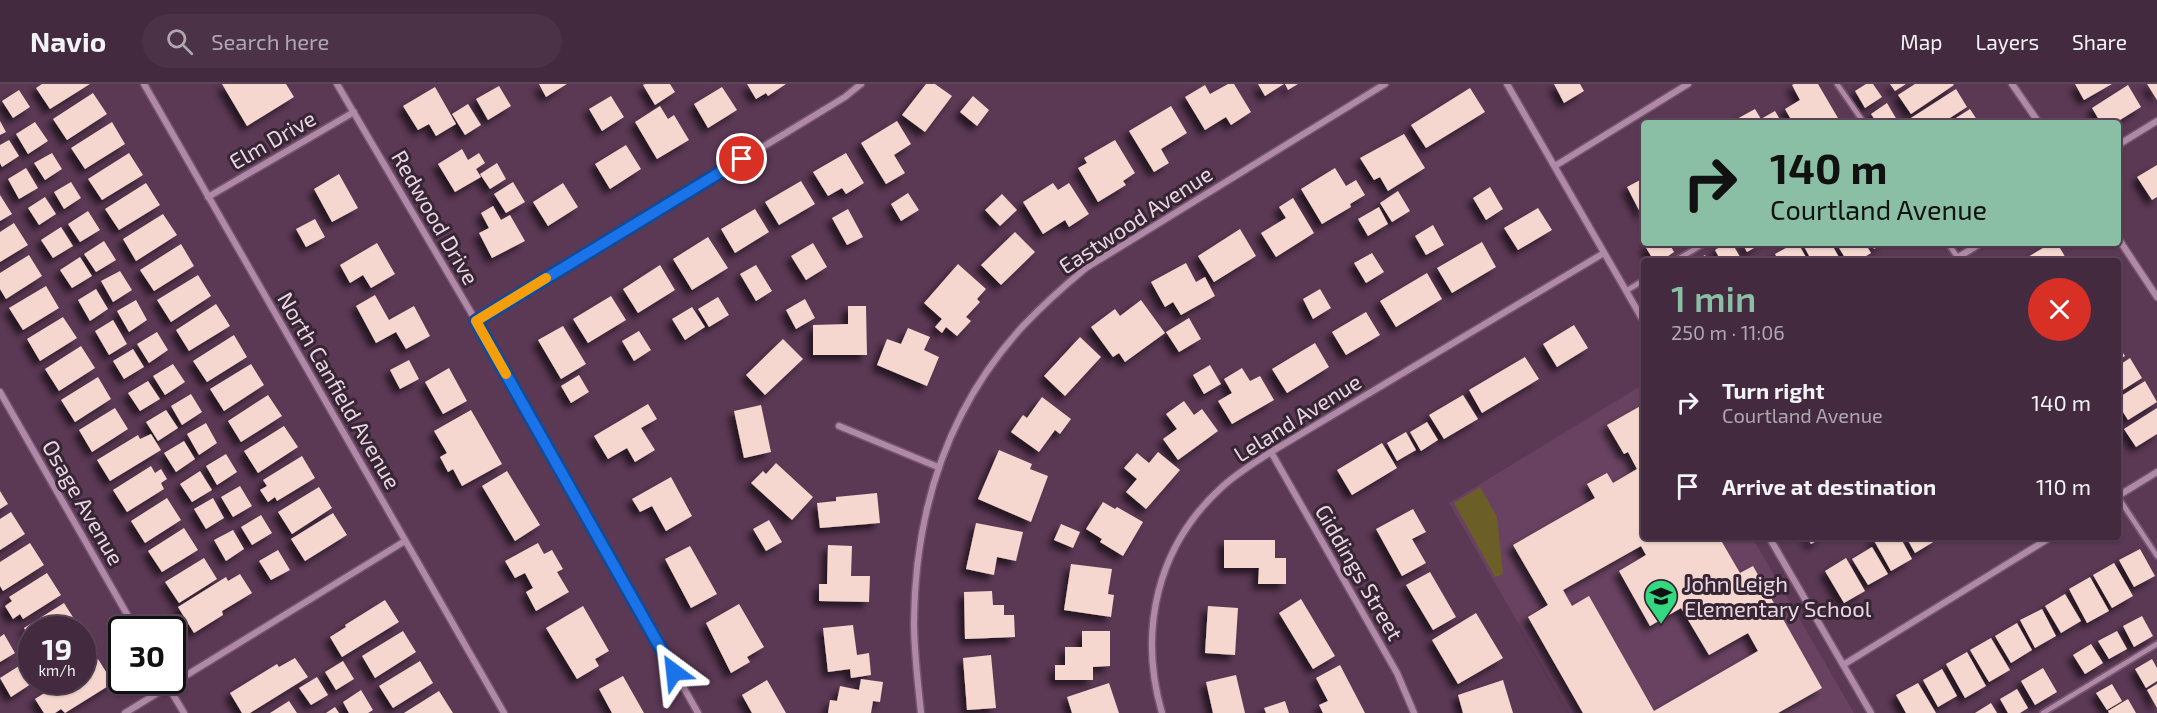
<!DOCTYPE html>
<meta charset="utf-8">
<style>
:root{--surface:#442a3f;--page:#4b3246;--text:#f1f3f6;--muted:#afa7b0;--line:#5c4659;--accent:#8abfa5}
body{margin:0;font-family:"Exo 2",sans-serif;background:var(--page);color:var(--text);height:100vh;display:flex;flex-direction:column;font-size:22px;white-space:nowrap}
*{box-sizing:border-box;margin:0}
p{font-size:20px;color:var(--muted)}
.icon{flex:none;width:33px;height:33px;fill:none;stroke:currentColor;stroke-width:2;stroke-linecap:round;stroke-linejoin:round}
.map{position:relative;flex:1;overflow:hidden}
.panel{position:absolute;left:1641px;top:174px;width:480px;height:282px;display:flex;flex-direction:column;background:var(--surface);border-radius:6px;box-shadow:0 2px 4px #0004,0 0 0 2px var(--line)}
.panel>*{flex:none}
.top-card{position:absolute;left:1641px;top:36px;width:480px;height:126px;border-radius:6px;box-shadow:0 2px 4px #0004,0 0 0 2px var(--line);background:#8abfa5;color:#111;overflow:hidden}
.speed{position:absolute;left:18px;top:532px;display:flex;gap:12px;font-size:30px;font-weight:700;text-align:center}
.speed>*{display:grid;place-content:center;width:78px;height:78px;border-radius:50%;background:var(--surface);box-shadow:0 2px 4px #0004,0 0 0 2px var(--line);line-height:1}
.speed small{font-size:15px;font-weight:400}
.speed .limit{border:3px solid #111;border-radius:9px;background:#fff;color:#111}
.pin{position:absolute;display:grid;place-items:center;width:51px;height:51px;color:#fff;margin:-26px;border:3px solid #fff;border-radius:50%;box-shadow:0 2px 6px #0007}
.me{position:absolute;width:66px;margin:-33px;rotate:330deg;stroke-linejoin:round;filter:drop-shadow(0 0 4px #0008)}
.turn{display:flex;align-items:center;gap:21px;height:126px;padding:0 30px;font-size:27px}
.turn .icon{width:78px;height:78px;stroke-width:2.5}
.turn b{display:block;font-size:42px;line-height:51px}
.round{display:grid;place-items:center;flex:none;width:63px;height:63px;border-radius:32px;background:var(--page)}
.summary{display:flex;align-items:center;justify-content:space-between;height:102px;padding:0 30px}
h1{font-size:36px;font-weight:600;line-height:45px;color:var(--accent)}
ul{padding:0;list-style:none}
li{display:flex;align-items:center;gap:18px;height:84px;padding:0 30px}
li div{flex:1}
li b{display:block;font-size:22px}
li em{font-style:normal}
header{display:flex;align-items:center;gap:36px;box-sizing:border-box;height:84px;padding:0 30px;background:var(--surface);border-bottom:2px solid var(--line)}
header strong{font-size:28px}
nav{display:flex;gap:33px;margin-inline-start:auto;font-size:21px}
.search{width:420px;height:54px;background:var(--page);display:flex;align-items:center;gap:15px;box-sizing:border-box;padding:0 21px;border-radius:33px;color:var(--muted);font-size:22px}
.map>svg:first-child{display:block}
.built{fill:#694261}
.green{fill:#6c5e27}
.building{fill:#f5d7cf;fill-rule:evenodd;filter:url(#shadow)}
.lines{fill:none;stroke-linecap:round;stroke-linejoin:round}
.service-casing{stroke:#73566d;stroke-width:8}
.minor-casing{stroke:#73566d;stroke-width:9}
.service{stroke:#b189a8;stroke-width:4.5}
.minor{stroke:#b189a8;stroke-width:6}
.route-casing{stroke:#114b97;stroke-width:15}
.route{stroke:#1a73e8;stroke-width:10}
.slow{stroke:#f59e0b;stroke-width:10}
.labels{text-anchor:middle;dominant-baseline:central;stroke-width:6;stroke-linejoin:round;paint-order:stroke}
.street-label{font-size:22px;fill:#ebd5e5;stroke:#362633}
.poi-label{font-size:22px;fill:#ebd5e5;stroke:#362633;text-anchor:start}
</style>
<header>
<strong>Navio</strong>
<div class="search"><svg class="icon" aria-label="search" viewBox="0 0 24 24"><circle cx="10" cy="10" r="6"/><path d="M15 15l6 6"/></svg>Search here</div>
<nav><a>Map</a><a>Layers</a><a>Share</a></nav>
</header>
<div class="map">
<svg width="2157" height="629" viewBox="0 0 2157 629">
<defs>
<filter id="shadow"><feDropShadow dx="-5.5" dy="5.5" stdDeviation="3" flood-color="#0009"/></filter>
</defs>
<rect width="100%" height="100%" fill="#5b3854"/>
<path class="built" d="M1644,300V453H1752L1854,629H1570L1449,419Z"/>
<path class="green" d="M1480,403L1497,433L1503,490L1495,493L1454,419Z"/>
<path class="building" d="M42,0H90L50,25L36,4Z
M222,0H286L294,13L247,42Z
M539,0H567L546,13Z
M645,0H670L675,8L655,21L643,1Z
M747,0H786L768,12L766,9L756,15Z
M926,0H935L952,12L925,48L902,31Z
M1228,0H1234L1251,28L1231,41L1226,33L1205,46L1185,13L1205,1L1210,10Z
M1258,0H1284L1265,12Z
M1285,0H1298L1288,6Z
M1554,0H1580L1584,7L1564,19Z
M1794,0H1818L1838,34L1829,39H1793L1785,25L1800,16L1792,1Z
M1866,0H1873L1882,13L1865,24L1855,7Z
M1890,0H1906L1895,7Z
M1915,0H1953L1954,1L1911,30L1898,11Z
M2075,0H2112L2084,16Z
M2147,0H2157V16Z
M2128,1L2141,23L2115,39H2101L2092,24Z
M499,2L511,22L488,36L476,15Z
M435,3L456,40L436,52L429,40L418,46L403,22Z
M722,3L737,26L708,44L694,20Z
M1470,4L1485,28L1426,64L1411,41Z
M1956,5L1967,23L1942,39H1914L1911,34Z
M19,6L30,23L13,34L2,17Z
M93,9L107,30L67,56L53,35Z
M611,12L624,33L602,47L589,25Z
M973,12L989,26L977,42L960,28Z
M1887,19L1897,36L1892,39H1877L1871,30Z
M468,20L481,41L465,51L452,30Z
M660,22L668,35L674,31L689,56L657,75L635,38Z
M1171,22L1187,49L1161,65L1169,79L1154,88L1129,47Z
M1755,25L1761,35L1775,27L1782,39H1737L1735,36Z
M1970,25L1979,39H1948Z
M0,37L6,48L0,51Z
M897,37L911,60L894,71L905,89L886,100L861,59Z
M35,38L48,57L28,70L16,50Z
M112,38L125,60L85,85L71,64Z
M1404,50L1425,84L1388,107L1380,93L1374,96L1360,74Z
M9,56L19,72L2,83L0,79V61Z
M1115,56L1135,89L1123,97L1126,101L1098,118L1078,84L1087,79L1084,74Z
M626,61L641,85L610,105L595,80Z
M462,65L468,76L479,69L485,79L476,85L481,93L455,108L438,80Z
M52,69L62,85L45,96L34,79Z
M129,69L143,91L102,116L88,95Z
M846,69L864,99L846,110L842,104L828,112L813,88Z
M497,79L506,95L490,105L480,90Z
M2157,81V113L2152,116L2137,93Z
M26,84L38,104L19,115L8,95Z
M1335,84L1346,102L1356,96L1365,111L1350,120L1351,123L1322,140L1301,105Z
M339,90L358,124L332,138L314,105Z
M1644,94V128L1641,130L1627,103Z
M801,97L815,120L779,141L765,118Z
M71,98L81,114L64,125L54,108Z
M513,98L525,118L506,129L494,110Z
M146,99L160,121L119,146L105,125Z
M563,99L578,123L548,142L533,118Z
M1053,99L1058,106L1069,99L1089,130L1069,143L1065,136L1043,150L1023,118Z
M1490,103L1503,125L1486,136L1473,114Z
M1398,107L1410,127L1392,138L1380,119Z
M908,109L919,126L901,137L891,120Z
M1002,110L1017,126L1000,142L985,126Z
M0,111L12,130L0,137Z
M45,113L56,130L39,141L28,124Z
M1293,114L1314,149L1276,173L1261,149L1286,134L1279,123Z
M493,122L501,136L510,131L525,157L492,174L479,149L489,144L481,129Z
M1379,123L1388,140L1368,152L1358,135Z
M1538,124L1552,146L1518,166L1504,144Z
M755,125L769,148L735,169L721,145Z
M848,125L863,153L847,161L832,134Z
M88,127L100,146L80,158L68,140Z
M163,130L177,151L136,177L123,155Z
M315,135L325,153L306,163L296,145Z
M14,139L28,161L0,178V148Z
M1433,141L1444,161L1426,171L1415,152Z
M61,143L73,162L53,174L41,156Z
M1240,145L1256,172L1214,198L1198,172Z
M1015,148L1035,168L1001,201L981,181Z
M708,153L728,184L692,206L673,175Z
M104,157L116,176L96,188L84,170Z
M1482,158L1496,183L1452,209L1437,184Z
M377,159L395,190L371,204L363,191L350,199L340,181Z
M813,159L827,183L806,196L791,172Z
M1650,159H1669L1674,168L1661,177H1654L1645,162Z
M1726,159H1732L1740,173L1732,177H1721L1715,166Z
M1742,159H1763L1747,168Z
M1795,159H1798L1808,177H1779L1775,170Z
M1802,159H1831L1841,177H1812Z
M1836,159H1865L1871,169L1858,177H1847Z
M1871,159H1885L1874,165Z
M2051,159H2057L2067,176L2031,177L2028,173Z
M181,160L194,182L154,207L140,186Z
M1372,169L1384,188L1366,199L1354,179Z
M29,171L42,192L6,215L0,205V189Z
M1705,171L1708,177H1695Z
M80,173L92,192L72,204L60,186Z
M1186,179L1196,198L1205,193L1215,212L1181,231L1173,218L1165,223L1151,198Z
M958,180L986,205L977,215L980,218L966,233L971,237L957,252L946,243L942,249L935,243L942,235L924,219Z
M660,181L675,206L638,229L623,205Z
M756,181L772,207L756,217L740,190Z
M120,187L132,206L113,218L101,197Z
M1427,189L1442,215L1396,243L1380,217Z
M198,191L211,212L171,238L157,216Z
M46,202L59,224L23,246L9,224Z
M96,205L108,225L90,237L78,216Z
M1320,205L1331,224L1313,235L1303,215Z
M375,211L389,236L414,222L430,252L406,265L396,248L376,259L356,222Z
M611,212L626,236L588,259L573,235Z
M718,213L729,231L709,243L698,225Z
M805,215L815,234L796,245L786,226Z
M136,216L147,236L129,248L117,227Z
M1141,216L1165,249L1125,278L1119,269L1113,273L1091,243L1115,225L1120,232Z
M216,220L230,242L189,267L176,246Z
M848,222H866L867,271H813V241L848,240Z
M692,223L705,243L685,256L672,235Z
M1366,228L1380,251L1346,271L1332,248Z
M63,233L77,254L40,277L27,255Z
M1189,234L1201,255L1179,268L1166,248Z
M113,236L127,260L109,271L95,247Z
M1574,241L1588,264L1557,283L1543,260Z
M563,242L586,280L561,295L538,256Z
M908,244L930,253L924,266L939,273L927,302L877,281L887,255L901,260Z
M639,247L651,266L634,277L622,257Z
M157,248L168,266L149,279L137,260Z
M234,251L247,273L207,298L193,277Z
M1080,253L1101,273L1065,312L1044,292Z
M783,255L803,275L765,311L746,291Z
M1315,259L1329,283L1287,309L1272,285Z
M81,262L95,284L59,307L45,285Z
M2118,262L2125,272L2118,276Z
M133,265L144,283L124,295L113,277Z
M1525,273L1539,295L1482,329L1469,306Z
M2130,274L2142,294L2118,309V282Z
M409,276L419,295L400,305L390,286Z
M173,280L185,298L165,311L153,292Z
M251,280L264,301L224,327L210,305Z
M1210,281L1221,300L1204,310L1193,291Z
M449,284L467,317L443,330L425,298Z
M1242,284L1250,297L1260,292L1274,316L1232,340L1218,317L1232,309L1224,295Z
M579,291L589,308L571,319L561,302Z
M98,293L111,315L75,338L61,316Z
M148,297L160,315L140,327L128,309Z
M2145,297L2157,318L2128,336L2118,320V314Z
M191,310L202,328L182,341L171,322Z
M268,311L282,332L241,358L228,337Z
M1463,311L1478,335L1444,355L1429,331Z
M1042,313L1071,335L1060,350L1055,346L1039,368L1011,348L1023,331L1027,334Z
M1184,317L1194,331L1202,325L1218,347L1178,376L1163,355L1177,345L1166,330Z
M648,320L657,335L641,344L655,366L635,378L627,364L608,375L594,352Z
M1644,320V453H1719L1740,489L1753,482L1822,604L1778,629H1583L1528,533L1548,521L1513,461L1595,414L1587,400L1607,389L1613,399L1637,385L1628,368L1624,370L1607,341ZM1641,462L1646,471L1619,487L1650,542L1681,524L1709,571L1748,549L1758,567L1654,627L1589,512L1572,522L1563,506Z
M761,321L771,368L744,374L734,327Z
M115,324L128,345L92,368L79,346Z
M2157,324V350L2136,363L2124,345Z
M166,326L178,344L158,357L146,338Z
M471,326L502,380L462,402L453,385L448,388L440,373L447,369L434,347Z
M1427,338L1438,356L1421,367L1410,348Z
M206,339L217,359L199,371L187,350Z
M284,342L298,363L258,389L244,367Z
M1406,348L1416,366L1397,377L1387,359Z
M151,350L161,366L110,397L97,376L138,351L140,355Z
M184,357L195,375L176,388L164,369Z
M1382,359L1397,384L1352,411L1337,386Z
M999,366L1032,380L1030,385L1048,392L1031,438L978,415Z
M1158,368L1180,386L1146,425L1126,408L1137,395L1124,384L1137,369L1149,379Z
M226,370L237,388L217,401L206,382Z
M302,372L315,394L277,417L275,413L268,418L260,406L267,402L263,396Z
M776,379L813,413L792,436L751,399L763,387L766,390Z
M151,382L155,389L161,385L167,395L161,399L164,405L127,428L113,406Z
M200,387L212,406L192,418L180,400Z
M507,387L540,441L515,457L482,402Z
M671,393L692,432L666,447L652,422L640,428L632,415Z
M240,402L252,422L233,433L221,413Z
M319,403L332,424L292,450L278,428Z
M0,407L8,420L0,425Z
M877,409L880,439L820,444L817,419L836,417V413Z
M167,414L181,436L145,459L131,437Z
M213,414L224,434L206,445L194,425Z
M1103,418L1115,425L1117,423L1143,438L1123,472L1100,458L1102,455L1086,445Z
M1413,425L1426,448L1412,455L1426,479L1402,492L1376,445Z
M11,428L25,450L0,466V435Z
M333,429L347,451L305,477L291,455Z
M261,431L272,449L252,461L241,443Z
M769,436L782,458L766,467L753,445Z
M976,439L1023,448L1016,477L997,473L994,491L966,485Z
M1061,440L1080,448L1073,464L1054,456Z
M184,444L198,466L162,488L148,467Z
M233,446L244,465L226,477L214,456Z
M1807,453H1824L1811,460Z
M1872,453H1900L1912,475L1891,487Z
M1906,453H1933L1935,457L1915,469Z
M1224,456H1275V474H1286V500H1258L1259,484H1224Z
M30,459L44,481L3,507L0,502V478Z
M538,459L544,470L552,466L563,485L557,488L569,508L536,527L526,508L533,504L525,489L515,494L505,477Z
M828,461L852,462L851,492H870L869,518L819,517V500H827Z
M690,462L717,510L691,524L665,475Z
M1872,463L1888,490L1868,501L1852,475Z
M2140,465L2155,492L2134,503L2119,476Z
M278,466L290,486L271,496L259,477Z
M204,474L217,495L179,519L165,498Z
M1846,474L1865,507L1844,519L1825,487Z
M2114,479L2133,512L2112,524L2093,491Z
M1071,480L1112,485L1108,510L1114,511L1111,533L1064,526Z
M1430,488L1456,533L1433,546L1406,501Z
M47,489L61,511L23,535L20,530L13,535L5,522L12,517L9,513Z
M240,490L252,509L222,527L223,531L194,549L178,523L226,493L228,497Z
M2090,493L2109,527L2087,539L2069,505Z
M992,507L993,521H1004V531H1014L1015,553L965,555L964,508Z
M2065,510L2081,537L2061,549L2045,522Z
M1301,515L1335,572L1313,585L1279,529Z
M385,516L399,538L342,573L330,553L346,543L345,541Z
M64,519L78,541L70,546H32V557L24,544Z
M739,520L764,563L747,573L750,578L731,589L706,539Z
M583,522L609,567L595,575L599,582L577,595L546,544Z
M1208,522L1238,524L1235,571L1205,569Z
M2042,525L2056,552L2035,564L2020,536Z
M1476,529L1503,574L1458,600L1432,556Z
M2142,532L2153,552L2134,563L2123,542Z
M2017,539L2032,566L2011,579L1995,552Z
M853,541L857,571L869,569L871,591L851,594L850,585L828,588L823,544Z
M82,546L98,570L82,580Z
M403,547L416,568L375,594L362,572Z
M1082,547H1110V582L1093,583V596H1055V581H1065V563H1082Z
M2117,547L2127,565L2109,575L2098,557Z
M4,550L15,569L0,578V553Z
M1991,554L2010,586L1989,598L1970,566Z
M2091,560L2103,579L2085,590L2073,571Z
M1967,568L1986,602L1965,614L1946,580Z
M991,571L996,624L967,626L963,574Z
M295,574L308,593L250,629H242L230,609L277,580L279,583Z
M98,575L113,599L65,629L61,625L55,629H44L35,615L63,597H82V585Z
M2152,575L2157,584V597L2146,604L2135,585Z
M343,577L354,595L336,606L325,588Z
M420,577L433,599L393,624L379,602Z
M1340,581L1365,629H1323L1319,621L1328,617L1316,594Z
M19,582L31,600L11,613L0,594Z
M2043,584L2057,608L2035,621L2021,597Z
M1942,585L1957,612L1938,623L1923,596Z
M1236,591L1245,629H1213L1206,598Z
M623,592L644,629H612L599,605Z
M317,593L328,611L311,621L299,604Z
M861,595L883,598L880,618L873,617L871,629H828L830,616L837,617L840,602L859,606Z
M767,596L786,629H752L742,611Z
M1503,596L1513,629H1463L1458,611Z
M1109,599L1119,629H1072L1067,613Z
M1918,599L1936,629H1906L1896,611Z
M2112,600L2122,617L2107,626L2096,609Z
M2157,600V624L2147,606Z
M2017,605L2028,624L2020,629H2008L2000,615Z
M361,606L373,626L368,629H349L343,618Z
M439,607L453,629H404Z
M2128,615L2136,629H2109L2108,627Z
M289,617L297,629H270Z
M1285,617L1289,629H1266L1264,624Z
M1991,619L1997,629H1975Z
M335,623L339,629H326Z"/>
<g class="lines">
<g class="service-casing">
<path id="service" d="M1837,0L1864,39
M1948,159L1960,177
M1675,177L1705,159
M1626,207L1644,196
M2118,413L2157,472
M2043,629L2157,560"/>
</g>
<g class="minor-casing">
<path id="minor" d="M144,0L504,629
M337,0L476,237L698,629
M1507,0L1644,238
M2012,0L2039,39
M2118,61L2157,37
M1555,82L1688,0
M208,113L354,28
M2118,154L2157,213
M1952,177L1981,159
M476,237L845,13L861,0
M0,308L136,546
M839,342L938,383
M1271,368L1397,589L1414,629
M2118,412L2157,388
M1769,453L1871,629
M1843,581L2051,453
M165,597L184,629
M125,629L405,457
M921,629C918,599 914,569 914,538C915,428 947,325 1023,242C1043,221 1064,202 1086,184L1385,0
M1162,629C1138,546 1157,462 1222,403C1237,389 1254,379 1271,368L1604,169"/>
</g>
<use href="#service" class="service"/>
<use href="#minor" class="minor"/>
</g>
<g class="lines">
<g class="route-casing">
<path id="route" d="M674,588L476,237L742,75"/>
</g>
<use href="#route" class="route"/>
<path class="slow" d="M506,290L476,237L546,194"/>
</g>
<defs>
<g id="school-pin" transform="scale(1.725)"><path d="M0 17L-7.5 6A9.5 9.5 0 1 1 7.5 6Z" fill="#34d881" stroke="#362633"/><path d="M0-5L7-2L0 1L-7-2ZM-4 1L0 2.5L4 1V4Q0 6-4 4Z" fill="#111"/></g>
</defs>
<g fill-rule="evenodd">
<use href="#school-pin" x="1661" y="512"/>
</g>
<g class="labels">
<g class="street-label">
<text transform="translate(272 55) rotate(-30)">Elm Drive</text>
<text transform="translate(436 133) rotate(60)">Redwood Drive</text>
<text transform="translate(1135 135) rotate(-33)">Eastwood Avenue</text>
<text transform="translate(340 306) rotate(60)">North Canfield Avenue</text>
<text transform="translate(1297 333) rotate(-32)">Leland Avenue</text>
<text transform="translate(84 418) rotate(60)">Osage Avenue</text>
<text transform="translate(1360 488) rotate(60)">Giddings Street</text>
</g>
<g class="poi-label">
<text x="1684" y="499">John Leigh<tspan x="1684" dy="25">Elementary School</tspan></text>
</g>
</g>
</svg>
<div class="speed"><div>19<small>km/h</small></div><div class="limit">30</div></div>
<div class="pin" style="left:742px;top:75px;background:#d93025"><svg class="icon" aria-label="arrive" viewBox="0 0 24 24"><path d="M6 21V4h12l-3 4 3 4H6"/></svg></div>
<svg class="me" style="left:674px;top:588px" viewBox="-20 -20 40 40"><path d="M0-17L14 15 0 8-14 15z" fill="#1a73e8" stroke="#fff" stroke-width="4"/></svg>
<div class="top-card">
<div class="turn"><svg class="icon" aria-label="right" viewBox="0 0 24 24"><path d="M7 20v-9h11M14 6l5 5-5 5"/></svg><div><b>140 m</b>Courtland Avenue</div></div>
</div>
<section class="panel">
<div class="summary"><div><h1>1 min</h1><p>250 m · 11:06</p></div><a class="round" style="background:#d93025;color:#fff"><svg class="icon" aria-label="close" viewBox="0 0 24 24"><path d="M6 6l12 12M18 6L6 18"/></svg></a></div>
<ul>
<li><svg class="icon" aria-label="right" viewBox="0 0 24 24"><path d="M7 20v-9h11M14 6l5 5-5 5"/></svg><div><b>Turn right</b><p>Courtland Avenue</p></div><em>140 m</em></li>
<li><svg class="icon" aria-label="arrive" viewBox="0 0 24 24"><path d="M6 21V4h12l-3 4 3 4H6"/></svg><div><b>Arrive at destination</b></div><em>110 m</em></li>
</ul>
</section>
</div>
